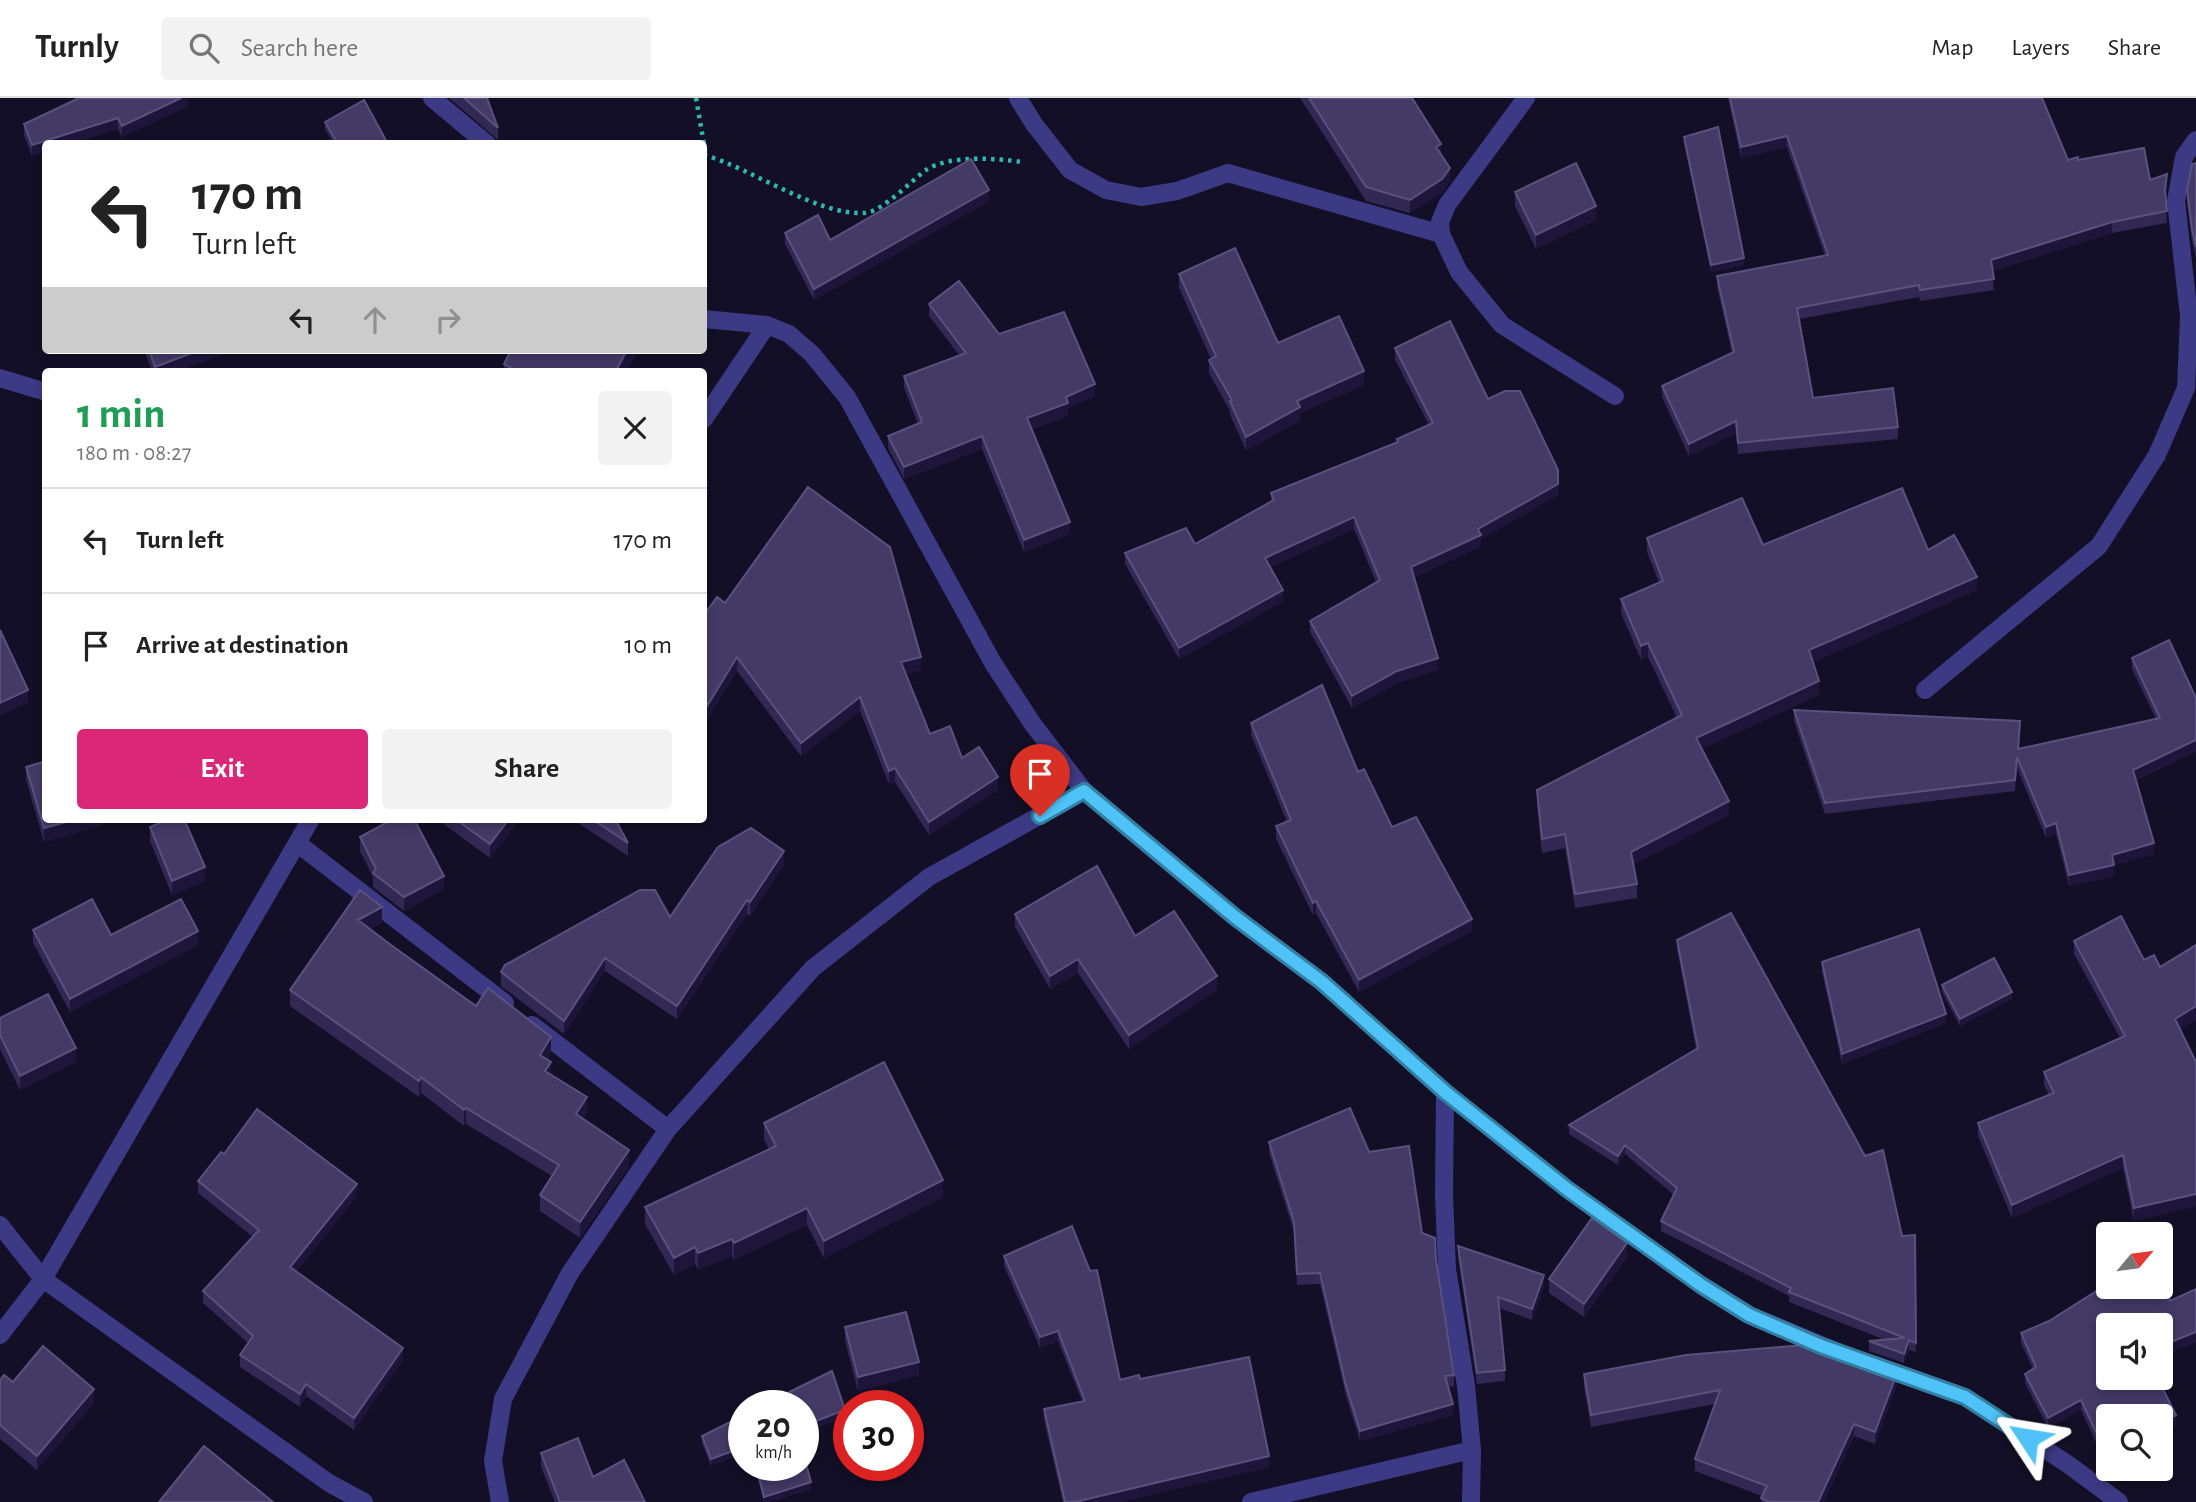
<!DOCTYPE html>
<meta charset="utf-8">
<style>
:root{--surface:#fff;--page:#f2f2f2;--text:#222;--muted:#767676;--line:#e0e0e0;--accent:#db2777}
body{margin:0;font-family:"Alegreya Sans",sans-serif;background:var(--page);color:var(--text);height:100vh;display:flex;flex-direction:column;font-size:26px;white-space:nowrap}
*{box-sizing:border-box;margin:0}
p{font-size:23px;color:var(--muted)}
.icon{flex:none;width:38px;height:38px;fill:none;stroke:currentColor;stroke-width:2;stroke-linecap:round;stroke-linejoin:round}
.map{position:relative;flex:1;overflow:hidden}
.panel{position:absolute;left:42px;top:270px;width:665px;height:455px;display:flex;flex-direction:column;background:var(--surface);border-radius:7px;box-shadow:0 4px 10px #0003}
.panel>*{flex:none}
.banner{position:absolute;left:42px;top:42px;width:665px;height:214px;border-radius:7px;box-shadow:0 4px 10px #0003;background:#fff;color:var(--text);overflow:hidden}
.needle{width:46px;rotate:61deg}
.tools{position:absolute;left:2096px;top:1124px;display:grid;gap:14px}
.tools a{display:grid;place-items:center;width:77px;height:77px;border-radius:7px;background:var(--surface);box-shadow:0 4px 10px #0003;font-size:35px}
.speed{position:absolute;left:728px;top:1292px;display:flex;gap:14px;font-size:35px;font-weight:700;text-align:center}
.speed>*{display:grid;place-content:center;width:91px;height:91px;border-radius:50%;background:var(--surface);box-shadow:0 4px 10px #0003;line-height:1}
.speed small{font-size:18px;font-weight:400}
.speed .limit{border:10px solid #d22;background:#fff;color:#111}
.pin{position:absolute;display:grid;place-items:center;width:60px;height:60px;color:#fff;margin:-72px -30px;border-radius:50% 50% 50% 0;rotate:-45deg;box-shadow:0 0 7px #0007}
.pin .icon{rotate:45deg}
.me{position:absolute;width:77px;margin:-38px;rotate:303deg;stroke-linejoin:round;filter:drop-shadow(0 0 5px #0008)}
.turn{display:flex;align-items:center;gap:24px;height:147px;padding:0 35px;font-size:32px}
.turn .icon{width:91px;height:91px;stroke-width:2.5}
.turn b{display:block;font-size:49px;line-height:60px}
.lanes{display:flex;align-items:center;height:66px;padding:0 35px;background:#0003;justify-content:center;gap:35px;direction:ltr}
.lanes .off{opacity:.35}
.round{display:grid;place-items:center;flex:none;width:74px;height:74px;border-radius:7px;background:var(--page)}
.overview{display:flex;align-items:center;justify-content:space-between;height:119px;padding:0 35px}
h1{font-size:42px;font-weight:700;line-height:52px;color:#1e9e55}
.primary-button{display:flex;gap:14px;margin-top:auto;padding:14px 35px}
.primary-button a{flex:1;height:80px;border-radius:7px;background:var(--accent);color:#fff;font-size:28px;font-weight:700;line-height:80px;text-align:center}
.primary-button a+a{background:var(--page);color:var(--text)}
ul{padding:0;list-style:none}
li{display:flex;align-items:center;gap:21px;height:105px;padding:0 35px;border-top:2px solid var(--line)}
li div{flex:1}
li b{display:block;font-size:26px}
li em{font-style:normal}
header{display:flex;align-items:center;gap:42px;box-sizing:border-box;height:98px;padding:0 35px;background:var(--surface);border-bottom:2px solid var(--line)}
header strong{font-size:33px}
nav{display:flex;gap:38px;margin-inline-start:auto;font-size:24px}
.search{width:490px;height:63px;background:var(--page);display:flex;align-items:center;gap:18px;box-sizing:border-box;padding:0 24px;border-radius:7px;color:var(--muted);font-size:26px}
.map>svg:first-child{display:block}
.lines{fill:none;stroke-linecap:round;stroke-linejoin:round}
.path{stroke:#2fb8b0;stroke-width:4.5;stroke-dasharray:3.5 5;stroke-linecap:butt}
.minor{stroke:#3d3a85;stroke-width:18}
.wall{fill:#312854}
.shaded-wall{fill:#1d163a}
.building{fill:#433a66;stroke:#5a527e;stroke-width:2}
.route-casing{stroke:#337fa1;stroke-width:18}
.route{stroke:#4fc3f7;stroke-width:12}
</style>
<header>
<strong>Turnly</strong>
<div class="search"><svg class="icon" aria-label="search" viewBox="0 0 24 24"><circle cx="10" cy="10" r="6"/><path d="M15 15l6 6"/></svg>Search here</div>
<nav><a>Map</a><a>Layers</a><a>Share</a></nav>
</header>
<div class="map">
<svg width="2196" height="1404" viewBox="0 0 2196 1404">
<rect width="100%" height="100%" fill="#130f26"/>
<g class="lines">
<path class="path" d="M696,0L706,58
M704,57C751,70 818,118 865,115C883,113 911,83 926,72C948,57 996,60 1021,64"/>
<path class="minor" d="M432,0L487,46
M1018,0L1034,26L1070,72L1106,92L1141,99L1177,93L1228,75L1441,136
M1526,0L1447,107L1440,124L1441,136L1459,174L1502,227L1615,298
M704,221L767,227L789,236L812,256L847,299L993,565L1032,625L1084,693L1235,819L1322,884L1445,994L1567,1091L1701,1187L1749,1217L1838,1254
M0,280L46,294
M704,321L767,227
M1925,592L2099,448L2157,357L2186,290L2189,218L2176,103L2184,59L2196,42
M297,745L505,905
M532,927L668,1031
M1445,994L1444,1097L1447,1171L1466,1288L1472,1352L1471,1404
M0,1127L43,1181L329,1385L364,1404
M0,1237L43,1181L311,721
M1875,1267L1965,1299L2069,1367L2119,1404
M500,1404L493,1363L503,1301L570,1175L668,1031L813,870L929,779L1084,693
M1251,1404L1472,1352"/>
</g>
<path class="wall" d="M188,0V8L122,39L118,31L32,58L24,37V26Z
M449,0H487L498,30V42Z
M1300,0H1412L1441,56L1450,83L1442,95L1410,115L1366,103Z
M1728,0H2042L2068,62H2078L2167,87L2165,99L2167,125L2112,135L1992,173L1994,192L1920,203L1919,199L1799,221L1813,300L1898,329V341L1738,356L1736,335L1689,358L1662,299V288L1732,255L1717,189V178L1825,158L1787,49L1741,60Z
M325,24L388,46H334L325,31Z
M1684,39L1744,167L1711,174L1684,46Z
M2196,65V161L2192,143L2187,103V92Z
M1515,94L1596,122L1536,151L1515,108Z
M989,103L814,202L785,146V135L830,142Z
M1179,176L1278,245L1364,287L1300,315V323L1246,352L1230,317V313L1209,275V262L1211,261L1179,190Z
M929,206L999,236L1095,298L1068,310V318L1032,331L1070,436L1024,454L982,351L904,381L888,350V338L918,326L904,290V278L959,257L929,218Z
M1395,250L1488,301L1558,397L1481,441V448L1414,479L1438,572L1397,585L1352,610L1310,534V523L1376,484L1354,431L1270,469L1283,503L1179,561L1125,466V455L1195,446L1271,404V395L1397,344V341L1429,327L1395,262Z
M144,252H234L178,273H152Z
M511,252H638L627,273H504V266Z
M1647,440L1763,447L1928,452L1977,492L1813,564L1819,597L1701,651L1729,717L1633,767L1637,786V800L1575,810L1565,750L1542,755L1537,706V692L1677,620L1648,559L1641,562L1621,515V501L1659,485L1647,454Z
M725,505L921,572L906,576L930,636L962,660L998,692L929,737L895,684L889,686L860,613L801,658L737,573L704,626V517Z
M2132,560L2196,600V653L2136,682L2154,756L2114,767V778L2069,788L2056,736L2046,740L2017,670L2015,693L1825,716L1794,623V612L2020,634L2019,651L2156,621L2132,571Z
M1251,625L1358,674L1392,729L1472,833L1359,894L1316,815L1313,817L1276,741V728L1287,724L1251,637Z
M26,669L102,721V727L44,744L26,682Z
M438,721H520L490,760L438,722Z
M572,721H615L628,745V758Z
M150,729L205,783L172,797L150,743Z
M360,739L444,791L404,813L373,789V779L360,753Z
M784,766L750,818L747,816L677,921L605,873L564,936L501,888V874L670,819Z
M360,792L382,825L370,831L391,847L476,908L551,955L547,962L551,976L587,1015L583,1021L629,1068L580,1140L540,1113V1097L552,1078L466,1026L464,1028L421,995L419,999L290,908V892Z
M1015,816L1135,838L1217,892L1129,951L1078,875L1050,891L1015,829Z
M33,832L198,847L70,914L33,845Z
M1677,842L1902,1138L1915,1137L1916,1254L1909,1252L1904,1265L1869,1253V1243L1885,1242L1789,1204V1198L1661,1133V1123L1674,1097L1625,1056L1618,1067L1569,1036V1027L1696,951L1677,851Z
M2074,843L2180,931L2134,1123L2123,1070L2012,1120L1978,1038V1025L2049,997L2044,987V974L2120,940L2074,856Z
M1822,864L1946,925L1842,966L1822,874Z
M1942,887L2012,901L1960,928L1942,894Z
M0,920L76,964L20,992L0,951Z
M764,1025L943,1099L824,1160L807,1127L734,1162L732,1158L698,1172L695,1166L674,1177L645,1126V1109L769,1051L764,1042Z
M1269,1044L1369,1054L1422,1135L1436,1162L1454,1277V1288L1448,1289L1453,1317L1360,1343L1346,1298L1320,1186L1297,1187L1294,1134L1269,1055Z
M224,1056L357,1098L296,1174L403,1262L354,1332L306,1298L300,1309L240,1269V1257L248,1245L203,1205V1193L253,1139L198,1095V1083Z
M1458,1148L1544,1188L1532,1222L1499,1210L1505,1272V1283L1477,1286L1458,1159Z
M1004,1158L1120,1282L1140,1281L1269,1369L1120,1404H1063L1044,1322V1311L1082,1303L1058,1243L1040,1250L1004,1168Z
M1627,1159L1584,1219L1549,1195V1181Z
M2196,1191V1244L2161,1258V1227H2109L2176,1327L2161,1334V1318H2109V1370H2116L2109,1373L2081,1312L2048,1330L2025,1285V1276L2033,1271L2021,1245V1235L2170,1203Z
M845,1229L919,1277L858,1293L845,1243Z
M1584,1276L1897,1287L1875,1346L1854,1338L1824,1404H1761L1762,1398L1695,1373V1361L1715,1306L1591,1329L1584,1289Z
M0,1282L13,1284L94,1305L37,1372L0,1341Z
M744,1317L711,1368L702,1345V1338Z
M541,1355L645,1404H555L541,1369Z
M754,1367H803L811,1391L770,1404H764Z"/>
<path class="shaded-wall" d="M181,0H188V8L122,39V28Z
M118,20V31L72,46H46V54L32,58V47Z
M1787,38V49L1741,60V49Z
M1441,46V60L1436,49Z
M1450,70V83L1442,95L1410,115V102Z
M989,92V103L814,202V191Z
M1596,108V122L1536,151V137Z
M2112,124V135L1991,173V162Z
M1744,160V167L1711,174V167Z
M200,252H234L178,273H155V269Z
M627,252H638L627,273H616Z
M1364,273V287L1300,315V323L1246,352V339L1297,303Z
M1095,286V298L1068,310V318L1027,332V320L1066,299Z
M1736,323V335L1689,358V346Z
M982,338V351L904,381V369Z
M1558,386V397L1481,441V448L1411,480V469Z
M1354,419V431L1265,471V460Z
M1070,424V436L1024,454V442Z
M1977,479V492L1809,566V552Z
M1283,492V503L1179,561V550Z
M1648,545V559L1641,562V548Z
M737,559V573L704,626V613Z
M921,559V572L901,578V564Z
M1438,560V572L1397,585L1352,610V598L1397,573Z
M1819,583V597L1696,654V640Z
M28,592V605L0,618V605Z
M860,599V613L801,658V645Z
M2196,642V653L2133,683V672Z
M895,670V684L889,686V673Z
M998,679V692L929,737V724Z
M1729,703V717L1631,768V754Z
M77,721H102V727L44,744V730Z
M509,721H520L490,760V746Z
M2056,725V736L2046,740V729Z
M2154,745V756L2114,767V778L2069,788V777L2112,757Z
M784,753V766L750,818V804Z
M205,769V783L172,797V783Z
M444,778V791L404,813V799Z
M747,802V816L677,921V908Z
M1316,803V815L1313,817V805Z
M382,809V825L358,838V822Z
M1472,821V833L1359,894V882Z
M198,833V847L70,914V901Z
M605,860V873L564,936V923Z
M1078,861V875L1050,891V878Z
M1217,878V892L1129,951V937Z
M2012,894V901L1960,928V921Z
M2196,908V922L2175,934V921Z
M1946,916V925L1842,966V956Z
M551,939V955L540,973V957Z
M76,950V964L20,992V978Z
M551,964V980L545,973Z
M421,979V995L419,999V983Z
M587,999V1015L576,1032V1016Z
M466,1010V1026L464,1028V1012Z
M1625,1047V1056L1618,1067V1058Z
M629,1052V1068L580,1140V1124Z
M2123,1057V1070L2012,1120V1107Z
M943,1082V1099L824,1160V1143Z
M357,1086V1098L290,1182V1169Z
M2196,1096V1109L2134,1123V1110Z
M807,1110V1127L734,1162V1145Z
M732,1141V1158L698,1172V1155Z
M1627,1145V1159L1584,1219V1206Z
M695,1149V1166L674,1177V1160Z
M1544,1177V1188L1532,1222V1211Z
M1058,1233V1243L1040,1250V1239Z
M2196,1234V1244L2161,1258V1248Z
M1909,1242V1252L1904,1265V1256Z
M403,1250V1262L354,1332V1320Z
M919,1264V1277L858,1293V1279Z
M1897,1275V1287L1875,1346V1334Z
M306,1286V1298L300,1309V1296Z
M94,1291V1305L37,1372V1358Z
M2081,1302V1312L2048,1330V1320Z
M1453,1306V1317L1360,1343V1333Z
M845,1312V1319L803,1335V1328Z
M2176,1317V1327L2161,1334V1325Z
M1854,1326V1338L1824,1404H1818Z
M744,1349V1356L711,1368V1361Z
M1269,1358V1369L1120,1404H1075Z
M811,1384V1391L770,1404H764V1399Z"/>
<path class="building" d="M79,0H181L122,28L118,20L32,47L24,26Z
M464,0H487L498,30Z
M1309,0H1412L1441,46L1436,49L1450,70L1442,81L1410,102L1366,89Z
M1730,0H2042L2068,62L2078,59V62L2144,50L2150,82L2167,76L2165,92L2167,113L2112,124L1991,162L1994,181L1920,192L1919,187L1797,210L1813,300L1893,290L1898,329L1738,345L1736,323L1689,346L1662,288L1734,254L1717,178L1828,157L1787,38L1741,49Z
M364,2L388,46H338L325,24Z
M1718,29L1744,160L1711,167L1684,39Z
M971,61L989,92L814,191L785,135L818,117L830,142Z
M1576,65L1596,108L1536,137L1515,94Z
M2196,65V149L2192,131L2187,92L2192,66Z
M1235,150L1278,245L1339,218L1364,273L1297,303L1300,309L1246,339L1230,303L1232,302L1209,262L1216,258L1179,176Z
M959,183L999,236L1064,214L1095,286L1066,299L1068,305L1027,320L1070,424L1024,442L982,338L904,369L888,338L922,324L904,278L966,255L929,206Z
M1450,223L1488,301L1505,293H1520L1558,372V386L1478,431L1481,437L1411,469L1438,560L1397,573L1352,598L1310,523L1380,482L1354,419L1265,460L1283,492L1179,550L1125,455L1186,430L1195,446L1274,402L1271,395L1398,344L1397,341L1433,325L1395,250Z
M149,252H200L155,269Z
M511,252H627L616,273H517L504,266Z
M808,389L890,449L921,559L901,564L930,636L950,628L962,660L979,649L998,679L929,724L895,670L889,673L860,599L801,645L737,559L704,613V517L717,499L725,505Z
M1902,390L1928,452L1954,437L1977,479L1809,552L1819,583L1696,640L1729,703L1631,754L1637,786L1575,796L1565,736L1542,741L1537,692L1682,617L1648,545L1641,548L1621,501L1663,483L1647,440L1742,400L1763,447Z
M0,532L28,592L0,605Z
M2169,542L2196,600V642L2133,672L2154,745L2112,757L2114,767L2069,777L2056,725L2046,729L2017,659L2015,682L1825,705L1794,612L2020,623L2018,651L2160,620L2132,560Z
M1322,587L1358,674L1364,671L1392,729L1416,719L1472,821L1359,882L1316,803L1313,805L1276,728L1291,722L1251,625Z
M46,663V721H77L44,730L26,669Z
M169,721H184L205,769L172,783L150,729Z
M393,721H414L444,778L404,799L373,775L376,771L360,739Z
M455,721H509L490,746Z
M592,721H615L628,745Z
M751,730L784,753L750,804L747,802L677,908L605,860L564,923L501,874L505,867L640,792H655L670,819L718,749Z
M1097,768L1135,838L1174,813L1217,878L1129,937L1078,861L1050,878L1015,816Z
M360,792L382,809L358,822L391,847L476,908L488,890L551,939L540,957L551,964L545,973L587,999L576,1016L629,1052L580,1124L540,1097L559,1067L466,1010L464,1012L421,979L419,983L290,892Z
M92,801L111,837L181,801L198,833L70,901L33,832Z
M1731,815L1865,1058L1883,1052L1902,1138L1915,1137L1916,1245L1909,1242L1904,1256L1869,1243L1905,1240L1789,1194L1791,1190L1661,1123L1677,1090L1625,1047L1618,1058L1569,1027L1698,950L1677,842Z
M2121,818L2144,862L2154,857L2160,869L2196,847V908L2175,921L2196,964V1096L2134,1110L2123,1057L2012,1107L1978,1025L2054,995L2044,974L2125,938L2074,843Z
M1919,831L1946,916L1842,956L1822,864Z
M1994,860L2012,894L1960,921L1942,887Z
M48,896L76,950L20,978L0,937V920Z
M884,964L943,1082L824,1143L807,1110L734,1145L732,1141L698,1155L695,1149L674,1160L645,1109L776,1048L764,1025Z
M1350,1010L1369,1054L1409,1048L1422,1135L1435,1140L1436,1162L1454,1277L1445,1278L1453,1306L1360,1333L1346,1288L1320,1175L1297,1176L1294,1124L1269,1044Z
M257,1011L357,1086L290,1169L403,1250L354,1320L306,1286L300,1296L240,1257L253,1238L203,1193L259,1132L198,1083L221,1054L224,1056Z
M1592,1120L1627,1145L1584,1206L1549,1181Z
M1072,1128L1090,1173L1097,1172L1120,1282L1139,1277L1140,1281L1249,1259L1269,1358L1075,1404H1065L1044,1311L1085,1303L1058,1233L1040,1239L1004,1158Z
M1458,1148L1544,1177L1532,1211L1498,1199L1505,1272L1477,1275Z
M2161,1165L2170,1203L2196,1191V1234L2161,1248V1227H2109V1279H2157L2176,1317L2161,1325V1318H2109V1362L2081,1302L2048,1320L2025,1276L2036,1269L2021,1235L2049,1223L2109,1185V1188H2161Z
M906,1214L919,1264L858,1279L845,1229Z
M1815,1246L1897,1275L1875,1334L1854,1326L1818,1404H1769L1761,1400L1767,1388L1695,1361L1720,1292L1591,1317L1584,1276L1686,1257Z
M43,1248L94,1291L37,1358L0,1327V1282L4,1277L13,1284Z
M832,1273L845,1312L803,1328V1307H763Z
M744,1317V1349L711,1361L702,1338Z
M578,1340L593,1379L624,1362L645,1404H560L541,1355Z
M204,1348L273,1404H159Z
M803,1355L811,1384L764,1399L756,1367H803Z"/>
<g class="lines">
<g class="route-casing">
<path id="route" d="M1040,718L1084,693L1235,819L1322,884L1445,994L1567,1091L1701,1187L1749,1217L1821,1248L1965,1299L2028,1340"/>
</g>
<use href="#route" class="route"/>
</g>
</svg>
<div class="tools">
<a><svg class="needle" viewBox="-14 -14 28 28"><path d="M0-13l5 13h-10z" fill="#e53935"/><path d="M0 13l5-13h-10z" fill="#767676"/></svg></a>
<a><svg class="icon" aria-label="sound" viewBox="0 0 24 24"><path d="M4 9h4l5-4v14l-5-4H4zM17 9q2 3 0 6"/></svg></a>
<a><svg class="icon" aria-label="search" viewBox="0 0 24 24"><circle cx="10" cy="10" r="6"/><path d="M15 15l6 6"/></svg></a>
</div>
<div class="speed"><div>20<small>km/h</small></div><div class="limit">30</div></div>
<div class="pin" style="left:1040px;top:718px;background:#d93025"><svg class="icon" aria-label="arrive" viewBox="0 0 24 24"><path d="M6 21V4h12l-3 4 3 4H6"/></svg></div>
<svg class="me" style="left:2028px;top:1340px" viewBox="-20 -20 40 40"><path d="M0-17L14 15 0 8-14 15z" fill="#4fc3f7" stroke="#fff" stroke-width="4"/></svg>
<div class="banner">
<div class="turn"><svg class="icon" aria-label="left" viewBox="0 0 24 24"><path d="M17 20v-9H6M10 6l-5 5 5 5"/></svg><div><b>170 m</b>Turn left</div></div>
<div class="lanes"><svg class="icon" aria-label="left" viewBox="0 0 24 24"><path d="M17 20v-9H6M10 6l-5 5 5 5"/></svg><svg class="icon off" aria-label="ahead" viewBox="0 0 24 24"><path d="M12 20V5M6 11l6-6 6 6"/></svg><svg class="icon off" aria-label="right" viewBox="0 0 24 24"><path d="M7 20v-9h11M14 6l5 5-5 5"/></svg></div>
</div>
<section class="panel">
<div class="overview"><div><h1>1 min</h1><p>180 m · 08:27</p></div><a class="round"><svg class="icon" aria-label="close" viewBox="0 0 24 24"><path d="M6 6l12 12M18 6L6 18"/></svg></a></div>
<ul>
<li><svg class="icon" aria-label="left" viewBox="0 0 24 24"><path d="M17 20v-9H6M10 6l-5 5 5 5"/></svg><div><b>Turn left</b></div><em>170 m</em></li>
<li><svg class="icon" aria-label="arrive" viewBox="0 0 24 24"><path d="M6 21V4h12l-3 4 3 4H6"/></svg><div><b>Arrive at destination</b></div><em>10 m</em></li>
</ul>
<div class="primary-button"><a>Exit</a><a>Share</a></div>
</section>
</div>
